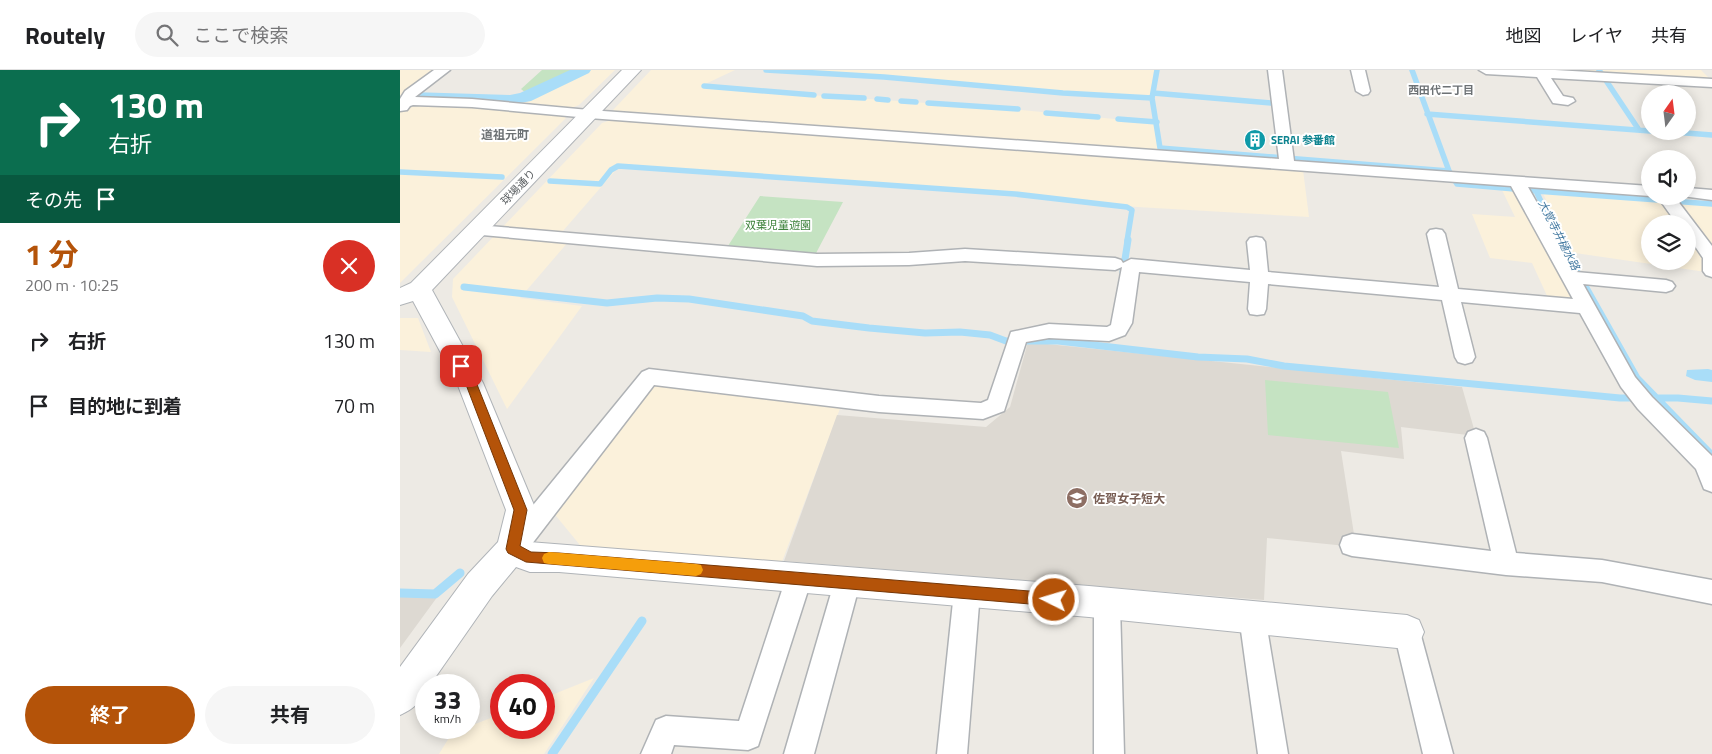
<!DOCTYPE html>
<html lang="ja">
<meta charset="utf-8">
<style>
:root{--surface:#fff;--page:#f6f6f6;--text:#202124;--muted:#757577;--line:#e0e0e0;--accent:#b45309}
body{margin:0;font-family:"Titillium Web","Noto Sans JP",sans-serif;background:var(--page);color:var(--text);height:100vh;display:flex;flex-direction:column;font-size:19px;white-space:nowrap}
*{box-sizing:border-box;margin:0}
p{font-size:16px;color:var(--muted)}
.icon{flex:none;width:28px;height:28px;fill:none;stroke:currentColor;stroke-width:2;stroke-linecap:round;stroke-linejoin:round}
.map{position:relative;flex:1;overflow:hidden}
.panel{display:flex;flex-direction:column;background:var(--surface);width:400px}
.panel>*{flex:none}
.banner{background:#0b6e4f;color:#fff;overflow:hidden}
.needle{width:32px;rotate:14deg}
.fabs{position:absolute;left:1241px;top:15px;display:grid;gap:10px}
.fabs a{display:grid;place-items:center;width:55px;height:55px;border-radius:50%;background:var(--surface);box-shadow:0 2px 12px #0003;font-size:25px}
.speed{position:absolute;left:15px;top:604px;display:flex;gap:10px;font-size:25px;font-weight:700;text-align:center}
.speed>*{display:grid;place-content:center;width:65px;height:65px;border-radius:50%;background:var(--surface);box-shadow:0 2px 12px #0003;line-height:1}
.speed small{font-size:12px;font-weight:400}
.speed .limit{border:8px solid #d22;background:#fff;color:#111}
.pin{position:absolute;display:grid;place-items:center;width:42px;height:42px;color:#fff;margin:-21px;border-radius:10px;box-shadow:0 2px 8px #0006}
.me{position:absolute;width:55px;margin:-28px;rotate:275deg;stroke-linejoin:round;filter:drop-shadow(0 0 4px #0008)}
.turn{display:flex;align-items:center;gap:18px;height:105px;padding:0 25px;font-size:22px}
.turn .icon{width:65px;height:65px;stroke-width:2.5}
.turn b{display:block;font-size:35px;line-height:42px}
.then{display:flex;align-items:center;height:48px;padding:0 25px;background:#0003;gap:10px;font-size:19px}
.round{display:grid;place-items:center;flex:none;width:52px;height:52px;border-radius:26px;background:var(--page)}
.summary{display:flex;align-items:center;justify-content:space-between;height:85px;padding:0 25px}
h1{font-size:30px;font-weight:700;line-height:38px;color:var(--accent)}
.cta{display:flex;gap:10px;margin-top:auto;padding:10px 25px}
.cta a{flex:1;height:58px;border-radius:30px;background:var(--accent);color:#fff;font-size:20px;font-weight:700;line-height:58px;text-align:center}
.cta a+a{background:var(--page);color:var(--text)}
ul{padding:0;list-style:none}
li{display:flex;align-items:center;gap:15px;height:65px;padding:0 25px}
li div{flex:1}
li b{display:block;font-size:19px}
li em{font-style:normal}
header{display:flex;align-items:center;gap:30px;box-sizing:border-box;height:70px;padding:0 25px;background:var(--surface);border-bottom:1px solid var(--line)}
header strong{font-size:24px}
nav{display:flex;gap:28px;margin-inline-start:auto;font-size:18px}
.search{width:350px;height:45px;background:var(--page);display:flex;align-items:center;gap:12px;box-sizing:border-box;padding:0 18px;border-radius:28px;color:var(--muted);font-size:19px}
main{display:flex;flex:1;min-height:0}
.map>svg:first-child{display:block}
.commercial{fill:#fbf1db;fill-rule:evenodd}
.education{fill:#ddd9d2}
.green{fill:#c5e3c2}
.water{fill:#a9ddf8}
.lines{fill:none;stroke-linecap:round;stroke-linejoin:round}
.stream-far2{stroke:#a9ddf8;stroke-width:5.5}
.stream-far1{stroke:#a9ddf8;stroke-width:7}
.stream{stroke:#a9ddf8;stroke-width:9}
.canal{fill:#a9ddf8;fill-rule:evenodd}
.street-casing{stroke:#afb2b5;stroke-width:3}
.secondary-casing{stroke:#b0b4b8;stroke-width:2}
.street{fill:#fff;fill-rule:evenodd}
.secondary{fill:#fff;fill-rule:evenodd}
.route{fill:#b45309;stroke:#753606}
.slow{fill:#f59e0b}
.labels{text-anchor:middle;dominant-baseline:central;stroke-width:4;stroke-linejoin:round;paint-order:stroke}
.far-neighbourhood-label{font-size:11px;font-weight:bold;fill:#6d7275;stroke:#fff}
.far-culture-label{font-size:11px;font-weight:bold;fill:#0d838f;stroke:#fff;text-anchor:start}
.far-street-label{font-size:11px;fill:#5c6063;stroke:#fff}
.far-park-label{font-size:11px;fill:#3f823c;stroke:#fff}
.far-water-label{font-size:11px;font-style:italic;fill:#447aa1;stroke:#fff}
.far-quarter-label{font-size:12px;font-weight:bold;fill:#6d7275;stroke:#fff}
.education-label{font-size:12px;font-weight:bold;fill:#785e54;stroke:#fff;text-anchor:start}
</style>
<header>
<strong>Routely</strong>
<div class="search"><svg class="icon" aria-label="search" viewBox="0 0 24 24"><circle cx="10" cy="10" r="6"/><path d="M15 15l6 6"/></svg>ここで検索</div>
<nav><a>地図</a><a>レイヤ</a><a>共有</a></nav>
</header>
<main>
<section class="panel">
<div class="banner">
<div class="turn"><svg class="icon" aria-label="right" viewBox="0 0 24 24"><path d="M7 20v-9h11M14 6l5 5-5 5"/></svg><div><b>130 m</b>右折</div></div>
<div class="then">その先<svg class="icon" aria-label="arrive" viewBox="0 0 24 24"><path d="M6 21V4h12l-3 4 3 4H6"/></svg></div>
</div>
<div class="summary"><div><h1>1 分</h1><p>200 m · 10:25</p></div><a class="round" style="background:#d93025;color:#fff"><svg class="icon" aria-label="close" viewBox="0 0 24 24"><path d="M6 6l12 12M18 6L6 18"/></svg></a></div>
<ul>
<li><svg class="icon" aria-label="right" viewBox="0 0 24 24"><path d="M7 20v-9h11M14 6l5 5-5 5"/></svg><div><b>右折</b></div><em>130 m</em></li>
<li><svg class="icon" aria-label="arrive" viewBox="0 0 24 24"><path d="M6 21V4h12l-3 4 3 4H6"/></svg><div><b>目的地に到着</b></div><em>70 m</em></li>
</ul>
<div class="cta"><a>終了</a><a>共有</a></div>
</section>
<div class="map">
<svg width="1312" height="684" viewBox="0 0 1312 684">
<rect width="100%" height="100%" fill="#edeae4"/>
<path class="commercial" d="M0,0H39L0,29Z
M187,0H215L179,35L169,39L117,33Z
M251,0H335L301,16L380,23L600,38L756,53L759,83L218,44L213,40Z
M371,0H754L750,27L662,22L484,6Z
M1128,0H1301L1312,11Z
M10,33L162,44L166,48L0,213V40Z
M214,49L903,100L909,147L737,137L617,123L221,94L156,169L169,171L120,228L182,236L107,339L52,227L53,209L202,53Z
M1102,120L1116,122L1176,231L1148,228L1132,193L1090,188L1072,144L1115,147Z
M1143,123L1312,135V185L1301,184L1306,202L1168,182ZM1250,154H1288V191H1250Z
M0,248H18L31,282L0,280Z
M253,311L441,336L380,497L184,480L152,441Z
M194,608L144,684H39L52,663L101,644V658H144V628Z"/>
<path class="education" d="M628,272L1062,317L1076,366L1001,357L1004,389L941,381L956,477L867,468L864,530L384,491L437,345L586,357L610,337Z
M0,526H38L0,578Z"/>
<path class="green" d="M142,0H175L127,24L121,19Z
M360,126L443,132L414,187L326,179Z
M865,310L988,322L999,378L868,365Z"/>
<path class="water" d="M1308,299L1312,300V312L1295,310L1286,306L1287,300Z"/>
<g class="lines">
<path class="stream-far2" d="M366,0L484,7L663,23L752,28
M757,0L752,28L760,78L1049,101
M1012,0L1049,101L1057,114L1136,121L1160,171
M1199,0L1239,60
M304,16L414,25
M753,23L871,33
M424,26L464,28
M477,29L488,30
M501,31L516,32
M528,33L618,39
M646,43L698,47
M1027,44L1250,61
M718,49L757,52
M1260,61L1312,65
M0,102L102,107
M150,111L200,114L211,100L218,96L615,124L727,137L732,140L727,171
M1136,121L1312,134"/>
<path class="stream-far1" d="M1159,170L1237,308L1312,385
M723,202L728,170
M64,217L207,233L257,228L289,229L403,246L412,251L469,258L525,263L560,262L590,265L606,271H658L798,287L847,289L884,296L1220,328H1278L1312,331"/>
<path class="stream" d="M0,523L35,524L60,503
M152,684L242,551"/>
<path class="canal" d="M170,0H191L189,3L131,31L110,35L22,31L15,32L0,39V26L11,22L110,25L120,23Z"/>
<g class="street-casing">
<path id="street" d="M34,0H50L15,27L72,29L189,40L879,89L868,0H882L894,91L1250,116V126L1128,117L1176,202L1266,210L1272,212L1275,216L1272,220L1266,222L1183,214L1235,307L1252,327L1312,386V422L1304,419L1296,399L1238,339L1221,317L1180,243L1061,232L1075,287L1072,292L1065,294L1058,292L1055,287L1042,230L868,214L866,239L864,244L857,245L850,244L848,239L850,212L739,202L732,253L725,265L709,271L649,268L626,272L604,341L583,349L479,342L254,315L125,483L116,486L107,483L104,475L107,467L242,302L249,299L479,326L581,333L588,330L611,262L649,254L707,257L711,255L722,197L715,200L565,191L509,195L417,196L71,164L69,160L71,156L77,155L417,184L509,183L565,179L715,188L721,190L723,193L731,189L850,200L847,172L850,168L856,167L862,168L865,172L868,202L1039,217L1027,164L1030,160L1036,159L1042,160L1045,164L1058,219L1173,229L1111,116L189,48L72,37L13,35L10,36L7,40L0,41V29L5,21Z
M951,0H965L970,21L968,24L963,25L956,21Z
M1079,0H1155L1312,9V17L1151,8L1163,26L1173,28L1175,31L1168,35L1153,33L1137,7L1086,4Z
M1288,118L1312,120V130L1282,126H1288Z
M1257,126H1274L1312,176V207L1306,205L1303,201V188L1288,166V154H1277Z
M1076,359L1084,362L1087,368L1116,483L1202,490L1312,510V534L1202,512L1106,505L952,486L943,483L940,475L943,467L952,464L1091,481L1065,368L1068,362Z
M399,496L408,500L412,508L358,676L348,680L274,675L271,684H241L256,650L266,646L339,651L386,508L390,500Z
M447,501L456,505L460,513L414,684H384L434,513L438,505Z
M567,510L576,514L580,522L567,684H537L554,522L558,514Z
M707,522L716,525L720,534L724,684H694V534L698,525Z
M852,534L861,537L865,546L888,684H858L839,546L843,537Z
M1007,549L1016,553L1020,562L1053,684H1023L994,562L998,553Z"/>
</g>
<g class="secondary-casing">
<path id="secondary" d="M222,0H241L32,220L83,313L136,440L129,472L689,516L1007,545L1019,550L1024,562L1019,574L1007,579L689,547L159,502H130L116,497L92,526L30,615H26C26,629 12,640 0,645V597L68,504L98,472L106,440L57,313L13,231L0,235V218L11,213Z"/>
</g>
<use href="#street" class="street"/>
<use href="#secondary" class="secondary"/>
</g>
<path class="route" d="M61,293L65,294L76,312L127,440L120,476L131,482L159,483L654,523L659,525L661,530L659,534L654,536L126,492L108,483L106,479L114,440L65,312L56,296Z"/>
<path class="slow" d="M149,482L296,494L301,495L303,500L301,504L296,506L149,494L144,493L142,488L144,484Z"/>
<defs>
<g id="building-disc" transform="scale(1.125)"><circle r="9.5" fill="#0f9aa8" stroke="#fff"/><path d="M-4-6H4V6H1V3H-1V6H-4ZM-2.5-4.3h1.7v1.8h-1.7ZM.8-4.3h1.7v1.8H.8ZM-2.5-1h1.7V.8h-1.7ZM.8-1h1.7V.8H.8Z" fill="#fff"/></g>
<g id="university-disc" transform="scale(1.125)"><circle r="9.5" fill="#8d6e63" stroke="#fff"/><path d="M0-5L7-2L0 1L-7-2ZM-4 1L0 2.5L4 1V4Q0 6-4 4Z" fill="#fff"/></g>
</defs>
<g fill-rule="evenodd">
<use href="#building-disc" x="855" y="70"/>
<use href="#university-disc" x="677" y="428"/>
</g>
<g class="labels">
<g class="far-neighbourhood-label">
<text x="1041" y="20">西田代二丁目</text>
</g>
<g class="far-culture-label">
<text x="871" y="70">SERAI 参番館</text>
</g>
<g class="far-street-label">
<text transform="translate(118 117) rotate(-46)">球場通り</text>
</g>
<g class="far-park-label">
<text x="378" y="155">双葉児童遊園</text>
</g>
<g class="far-water-label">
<text transform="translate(1159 165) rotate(63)">大覚寺井樋水路</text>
</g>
<g class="far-quarter-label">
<text x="105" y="64">道祖元町</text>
</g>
<g class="education-label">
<text x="693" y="428">佐賀女子短大</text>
</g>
</g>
</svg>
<div class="fabs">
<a><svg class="needle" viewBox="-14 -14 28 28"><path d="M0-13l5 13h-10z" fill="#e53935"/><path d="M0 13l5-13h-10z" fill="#757577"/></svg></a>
<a><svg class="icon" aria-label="sound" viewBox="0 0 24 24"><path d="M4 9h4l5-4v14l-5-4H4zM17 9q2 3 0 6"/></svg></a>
<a><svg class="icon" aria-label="layers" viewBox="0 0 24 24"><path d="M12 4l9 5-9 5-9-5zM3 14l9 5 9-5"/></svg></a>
</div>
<div class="speed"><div>33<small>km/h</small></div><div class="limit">40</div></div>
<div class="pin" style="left:61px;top:296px;background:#d93025"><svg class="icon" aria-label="arrive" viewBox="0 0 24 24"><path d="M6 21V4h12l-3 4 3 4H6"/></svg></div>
<svg class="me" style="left:654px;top:530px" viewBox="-20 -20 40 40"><circle r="17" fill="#b45309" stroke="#fff" stroke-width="3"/><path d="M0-11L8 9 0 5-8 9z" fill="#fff"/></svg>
</div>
</main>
